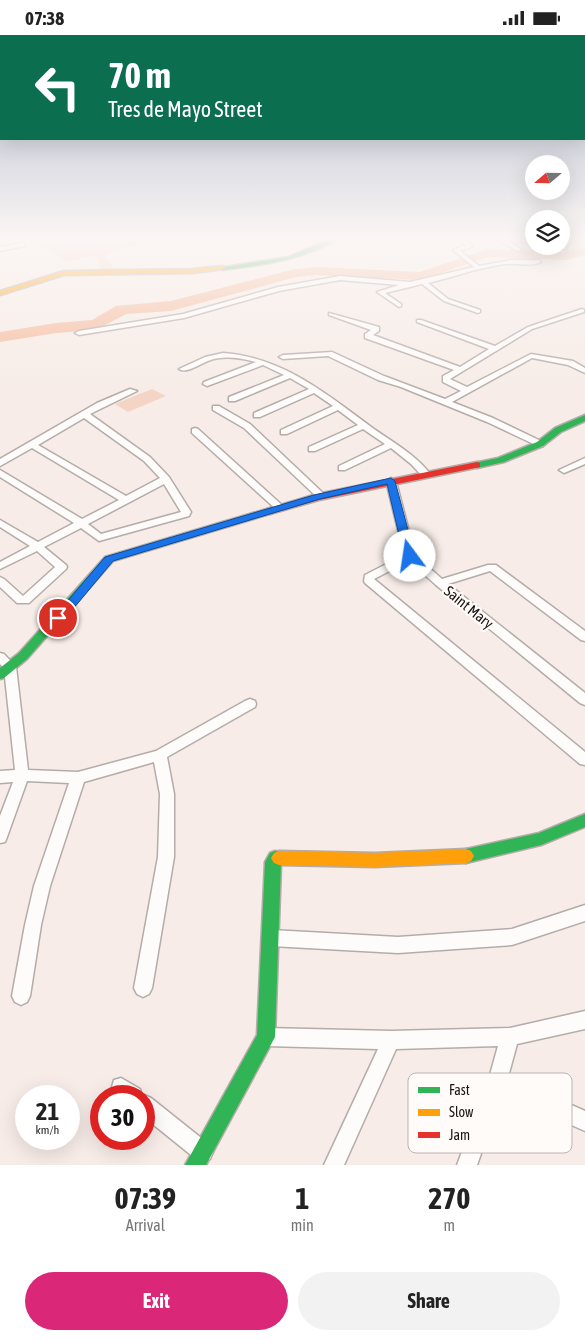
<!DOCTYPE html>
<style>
:root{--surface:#fff;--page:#f2f2f2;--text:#222;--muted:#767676;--accent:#db2777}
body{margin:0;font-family:"Asap Condensed",sans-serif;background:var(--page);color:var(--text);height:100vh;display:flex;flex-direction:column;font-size:19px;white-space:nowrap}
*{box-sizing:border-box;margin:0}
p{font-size:16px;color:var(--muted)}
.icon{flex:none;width:28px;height:28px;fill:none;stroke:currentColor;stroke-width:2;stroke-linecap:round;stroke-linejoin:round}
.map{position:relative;height:1130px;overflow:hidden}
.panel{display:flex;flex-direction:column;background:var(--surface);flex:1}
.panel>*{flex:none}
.guide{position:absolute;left:0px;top:0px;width:585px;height:105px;box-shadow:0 5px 20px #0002;background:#0b6e4f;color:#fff;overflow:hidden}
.needle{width:32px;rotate:250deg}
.tools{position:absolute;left:525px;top:120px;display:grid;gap:10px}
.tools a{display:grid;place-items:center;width:45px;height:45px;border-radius:50%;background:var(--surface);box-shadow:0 5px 20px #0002;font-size:25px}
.speed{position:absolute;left:15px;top:1050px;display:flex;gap:10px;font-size:25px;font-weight:700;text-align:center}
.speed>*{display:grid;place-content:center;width:65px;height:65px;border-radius:50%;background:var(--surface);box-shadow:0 5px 20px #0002;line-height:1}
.speed small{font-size:12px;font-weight:400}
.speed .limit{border:8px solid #d22;background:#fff;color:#111}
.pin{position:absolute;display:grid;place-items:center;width:42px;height:42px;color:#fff;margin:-21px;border:2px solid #fff;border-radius:50%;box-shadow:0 1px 5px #0007}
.me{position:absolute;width:55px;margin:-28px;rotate:346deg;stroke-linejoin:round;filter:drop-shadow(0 0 4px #0008)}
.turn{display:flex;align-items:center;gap:18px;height:105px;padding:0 25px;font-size:22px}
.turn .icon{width:65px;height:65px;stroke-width:2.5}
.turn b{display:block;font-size:35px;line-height:42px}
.eta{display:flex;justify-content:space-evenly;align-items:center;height:85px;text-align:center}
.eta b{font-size:30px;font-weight:700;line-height:35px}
.cta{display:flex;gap:10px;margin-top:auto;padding:10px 25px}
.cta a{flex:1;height:58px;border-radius:30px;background:var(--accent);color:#fff;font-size:20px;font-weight:700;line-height:58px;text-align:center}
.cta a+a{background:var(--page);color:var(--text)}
.status{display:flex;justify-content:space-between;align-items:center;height:35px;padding:0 25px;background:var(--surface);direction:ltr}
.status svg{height:14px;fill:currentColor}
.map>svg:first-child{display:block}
.green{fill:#f4d4c4}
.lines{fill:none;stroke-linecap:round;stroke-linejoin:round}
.river{fill:#f5ba9c;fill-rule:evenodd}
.street-casing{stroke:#b4aca8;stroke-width:3}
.fast-casing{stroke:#b4aca8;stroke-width:3}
.slow-casing{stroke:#b4aca8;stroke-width:3}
.jam-casing{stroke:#b4aca8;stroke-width:3}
.street{fill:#fefcfb;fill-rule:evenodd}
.fast{fill:#30b455;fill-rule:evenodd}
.slow{fill:#ff9f0a;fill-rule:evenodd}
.jam{fill:#e5322d;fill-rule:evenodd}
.route{fill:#1a73e8;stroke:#114b97}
.labels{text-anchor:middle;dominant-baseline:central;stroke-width:4.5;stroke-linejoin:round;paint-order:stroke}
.street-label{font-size:15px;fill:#1a1310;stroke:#fffbf9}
.key{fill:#fffbf9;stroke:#bab5b3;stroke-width:1}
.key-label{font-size:14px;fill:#1a1310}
</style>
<div class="status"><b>07:38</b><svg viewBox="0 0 49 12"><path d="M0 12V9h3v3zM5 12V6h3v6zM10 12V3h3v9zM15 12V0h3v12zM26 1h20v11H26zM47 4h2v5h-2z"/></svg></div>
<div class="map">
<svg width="585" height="1130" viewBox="0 0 585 1130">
<rect width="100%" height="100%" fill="#f7ece7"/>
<path class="green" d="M31,203H160L105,220L114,235L102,236L96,220L65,227Z
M152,354L166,361L128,377L115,369Z"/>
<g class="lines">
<path class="river" d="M585,212V220L566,225L488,222L421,245L317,240L296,242L171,276L126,279L96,295L56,298L0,307V297L56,288L92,285L116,271L171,266L295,234L317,232L420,237L487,214L563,217Z"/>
<g class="street-casing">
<path id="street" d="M457,203H464L472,210V212L460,216L479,231L511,225H538L541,227C533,232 516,228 506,229C479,232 454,242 428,248L448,264L480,275V277L478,278L444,266L422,249L385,258L401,269V271L399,272L377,257L399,250L340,245L279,256L184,283L79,300L75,298L79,296L183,279L278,252L340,241L410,247L474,232L453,215L466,210Z
M496,203H504L522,215L517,216Z
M561,207L567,212V214H563L560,211Z
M23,208L25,211L0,216V212Z
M582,274L584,275V277L532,294L450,344L467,352L531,319L573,326L585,333V338L568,330L532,323L452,367L493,383L543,407V411L540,412L487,387L401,352L378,345L328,321L283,324L279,322L283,320L332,317L384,341L445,364L461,356L443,347V341L454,335L365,303V299L371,295L329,280V278L379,292V296L373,300L460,332L489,314L417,287V285H421L495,311L528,292Z
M223,318C283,322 328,360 374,394C394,408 416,420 431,440L429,442H423L411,429L391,413L345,435H339V431L385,409L363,394L315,416H309V412L358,390L338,375L287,399H281V395L333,371L314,358L260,382H254V378L309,354L290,343L235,366H229V362L284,340L263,330L207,351L203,349L204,347L256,327C240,323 224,320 208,326C200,329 186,339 179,334L205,322Z
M130,354L137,356L90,379L150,422L169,442L191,477L189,481L99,506L81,493L44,512L66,530L67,532L66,534L29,568H17L0,552V542L4,544L23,561L55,532L37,516L0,534V527L30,511L0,492V485L38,507L74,488L0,442V435L82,484L119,465L32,413L0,431V424L97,368ZM84,383L144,426L160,443L126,461L38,410ZM164,449L181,477L101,499L88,489Z
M213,371H219L250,389L324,459L326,461L324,463H318L244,393L213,375Z
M195,393L198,394L283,471L285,473L283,475H277L192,398V394Z
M585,423V429L564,438L559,435Z
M391,443L396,446L415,520L442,544L488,530H496L585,596V606L581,605L490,536L448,549L585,658V670L580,668L436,550L409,526L374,544L585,717V730L580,729L365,548L364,546L365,540L404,520L386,446Z
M0,618L4,619L16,632L28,735L78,737L156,716L245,666L250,664L255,666L256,669L255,672L167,722L174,759V822L152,953L149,959L143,962L137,959L134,953L158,822L160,759L154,727L84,747L50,851L41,890L30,961L27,967L21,970L15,967L12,961L25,890L34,851L69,748L27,746L7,802L5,807L0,808V781L13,747L0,748V736L15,735L4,633L0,629Z
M585,870V886L512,910L398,918L271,911L265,909L263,903L265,897L271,895L398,902L512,894Z
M585,976V994L517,1009L508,1042L585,1076V1096L502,1059L477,1130H457L488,1047L498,1011L396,1014L344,1130H324L378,1014L266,1011L260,1008L257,1002L260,996L266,993L391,996L510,993Z
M121,1043L140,1054L142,1061L144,1060L151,1063L210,1110L213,1117L210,1124L203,1127L196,1124L144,1082V1061C131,1061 117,1065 112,1052L114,1045Z"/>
</g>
<g class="fast-casing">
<path id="fast" d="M331,203H340C303,225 263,230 222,235L219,233L288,222Z
M585,380V386L561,397L543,411L504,427L477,433L472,430L474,428L498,423L537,407L555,393Z
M270,473L273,474L275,476L273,478L113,526L27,624L4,643L0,644V633L19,618L105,522Z
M585,779V792L541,810L466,828L461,826L458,821L461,816L466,814L539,798Z
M275,816L284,818L287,823L284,828L281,829L275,1002L206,1130H185L257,1000L265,827L270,818Z"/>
</g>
<g class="slow-casing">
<path id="slow" d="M222,231L225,233L224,234L193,238L64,240L0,260V256L64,236L193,234Z
M466,814L471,816L474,821L471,826L466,828L375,832L279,830L274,828L271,823L274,818L279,816L375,818Z"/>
</g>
<g class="jam-casing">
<path id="jam" d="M477,427L480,428V432L319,465L270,479L265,476L267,474L317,459Z"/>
</g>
<use href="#street" class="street"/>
<use href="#fast" class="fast"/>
<use href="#slow" class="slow"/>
<use href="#jam" class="jam"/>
</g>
<linearGradient id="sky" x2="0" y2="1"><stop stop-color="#adb6ca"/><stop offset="0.56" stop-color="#fbf6f4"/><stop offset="1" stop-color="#fbf6f4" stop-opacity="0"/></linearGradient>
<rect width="585" height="362" fill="url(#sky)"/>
<path class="route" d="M391,443L395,446L415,521L413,523H406L404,521L387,449L320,464L113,526L63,586L58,587L53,583L105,522L314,460Z"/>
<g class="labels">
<g class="street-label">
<text transform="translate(469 572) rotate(39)">Saint Mary</text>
</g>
</g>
<rect x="408" y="1038" width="164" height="80" rx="8" class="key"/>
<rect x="418" y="1052" width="22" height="6" fill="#30b455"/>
<rect x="418" y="1074" width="22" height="7" fill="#ff9f0a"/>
<rect x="418" y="1097" width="22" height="6" fill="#e5322d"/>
<g class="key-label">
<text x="449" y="1060">Fast</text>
<text x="449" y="1082">Slow</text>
<text x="449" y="1105">Jam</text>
</g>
</svg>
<div class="tools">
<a><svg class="needle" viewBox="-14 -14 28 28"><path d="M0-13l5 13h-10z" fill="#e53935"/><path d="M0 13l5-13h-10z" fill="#767676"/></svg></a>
<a><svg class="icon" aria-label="layers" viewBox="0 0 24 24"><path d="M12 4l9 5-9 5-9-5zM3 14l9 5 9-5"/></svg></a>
</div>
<div class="speed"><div>21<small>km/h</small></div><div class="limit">30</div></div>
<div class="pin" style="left:58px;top:583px;background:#d93025"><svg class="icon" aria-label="arrive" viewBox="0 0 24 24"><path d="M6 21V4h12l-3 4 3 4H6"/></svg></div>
<svg class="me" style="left:410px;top:521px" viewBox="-20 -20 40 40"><circle r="19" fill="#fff"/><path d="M0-13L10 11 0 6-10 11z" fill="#1a73e8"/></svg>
<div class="guide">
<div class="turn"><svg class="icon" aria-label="left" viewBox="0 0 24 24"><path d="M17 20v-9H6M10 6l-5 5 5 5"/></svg><div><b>70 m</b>Tres de Mayo Street</div></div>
</div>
</div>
<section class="panel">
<div class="eta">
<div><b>07:39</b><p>Arrival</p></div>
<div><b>1</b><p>min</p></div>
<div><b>270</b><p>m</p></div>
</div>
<div class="cta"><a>Exit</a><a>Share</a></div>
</section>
